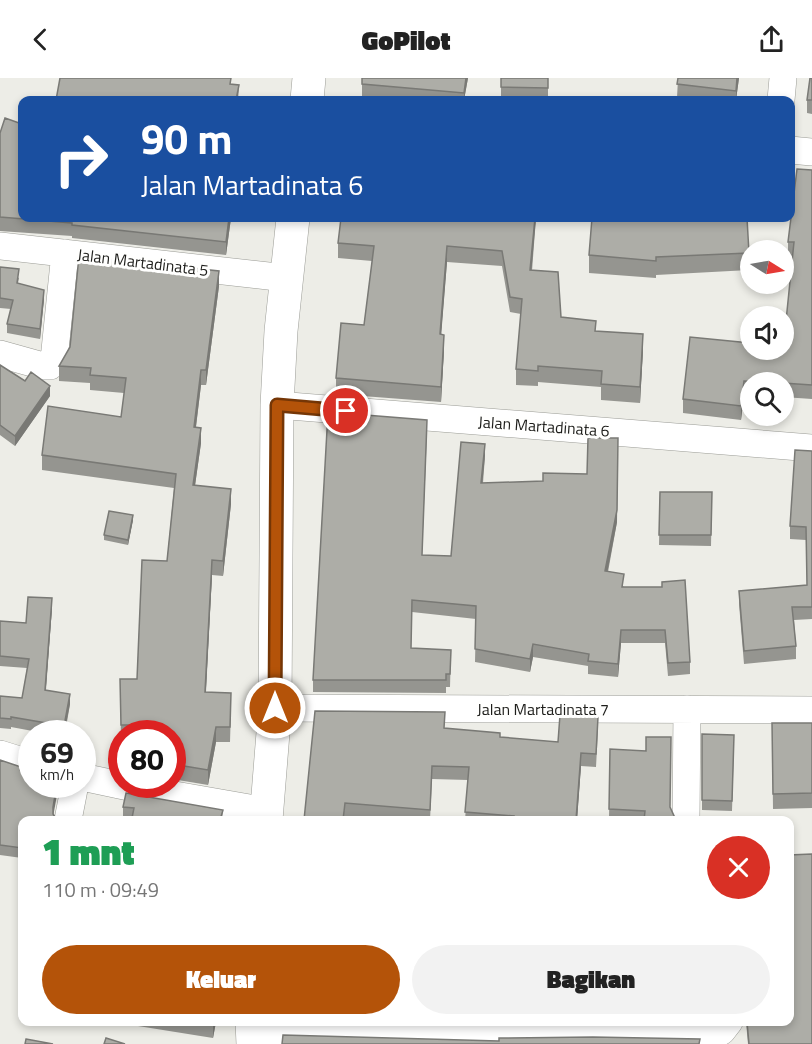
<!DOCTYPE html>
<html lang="id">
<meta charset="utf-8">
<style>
:root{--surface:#fff;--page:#f2f2f2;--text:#222;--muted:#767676;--accent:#b45309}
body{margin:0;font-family:"Titillium Web",sans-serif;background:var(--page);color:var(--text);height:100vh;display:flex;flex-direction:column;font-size:22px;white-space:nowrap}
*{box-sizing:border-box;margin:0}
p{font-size:20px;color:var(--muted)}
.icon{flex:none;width:33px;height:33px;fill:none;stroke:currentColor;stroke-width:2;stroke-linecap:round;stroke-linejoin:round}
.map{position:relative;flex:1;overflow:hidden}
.sheet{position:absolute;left:18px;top:738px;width:776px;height:210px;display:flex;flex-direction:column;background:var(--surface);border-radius:12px;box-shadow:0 3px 9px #0003}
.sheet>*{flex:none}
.banner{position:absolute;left:18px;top:18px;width:777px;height:126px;border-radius:12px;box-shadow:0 3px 9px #0003;background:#1a4fa0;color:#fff;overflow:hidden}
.needle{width:39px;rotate:101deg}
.tools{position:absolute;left:740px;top:162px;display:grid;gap:12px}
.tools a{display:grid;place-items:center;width:54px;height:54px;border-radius:50%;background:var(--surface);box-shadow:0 3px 9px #0003;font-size:30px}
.speed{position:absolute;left:18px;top:642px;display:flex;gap:12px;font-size:30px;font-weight:700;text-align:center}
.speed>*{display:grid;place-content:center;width:78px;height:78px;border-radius:50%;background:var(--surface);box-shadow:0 3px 9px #0003;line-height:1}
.speed small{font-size:15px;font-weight:400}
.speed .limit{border:9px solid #d22;background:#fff;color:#111}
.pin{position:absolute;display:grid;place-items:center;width:51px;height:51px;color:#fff;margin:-26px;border:3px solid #fff;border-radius:50%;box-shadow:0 2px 6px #0007}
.me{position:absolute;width:66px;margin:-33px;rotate:0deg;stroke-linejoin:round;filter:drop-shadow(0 0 4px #0008)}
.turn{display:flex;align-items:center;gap:21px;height:126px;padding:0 24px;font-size:27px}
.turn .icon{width:78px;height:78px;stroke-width:2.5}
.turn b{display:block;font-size:42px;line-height:51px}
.round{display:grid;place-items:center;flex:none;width:63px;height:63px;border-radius:32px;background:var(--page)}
.headline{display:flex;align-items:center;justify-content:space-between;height:102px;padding:0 24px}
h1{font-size:36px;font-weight:800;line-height:45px;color:#1e9e55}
.cta{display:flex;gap:12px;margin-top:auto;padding:12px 24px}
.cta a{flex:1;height:69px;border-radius:36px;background:var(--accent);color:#fff;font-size:24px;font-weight:800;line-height:69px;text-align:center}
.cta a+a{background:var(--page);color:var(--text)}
header{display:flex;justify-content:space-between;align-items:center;height:78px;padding:0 24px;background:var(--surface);font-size:27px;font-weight:800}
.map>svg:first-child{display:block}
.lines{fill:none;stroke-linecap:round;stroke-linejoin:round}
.street-casing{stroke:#9b9c96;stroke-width:28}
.highway-casing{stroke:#9b9c96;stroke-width:34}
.street{stroke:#fff;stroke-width:27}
.highway{stroke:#fff;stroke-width:33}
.wall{fill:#959590}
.shaded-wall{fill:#797975}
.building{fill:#adada7;stroke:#797975;stroke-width:1.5}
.route-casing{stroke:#753606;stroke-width:15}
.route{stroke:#b45309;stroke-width:10}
.labels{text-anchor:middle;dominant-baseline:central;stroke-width:6;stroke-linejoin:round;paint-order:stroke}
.street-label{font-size:16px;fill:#1e1e1b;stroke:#fffffe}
</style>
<header><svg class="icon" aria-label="back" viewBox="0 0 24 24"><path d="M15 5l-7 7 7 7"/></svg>GoPilot<svg class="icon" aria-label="share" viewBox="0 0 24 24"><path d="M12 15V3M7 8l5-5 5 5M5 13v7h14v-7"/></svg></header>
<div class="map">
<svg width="812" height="966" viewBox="0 0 812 966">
<rect width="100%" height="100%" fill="#edede7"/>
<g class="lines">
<g class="street-casing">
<path id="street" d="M781,22L783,0
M790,72L812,74
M0,168L286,200
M0,276L43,288H50L54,282L65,175
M277,327L812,370
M275,630L812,632
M0,676L32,686
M82,699L129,709L266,733
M68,742L75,706
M686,742L687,631
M251,952L410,958L593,955L714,958L722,953L729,944"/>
</g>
<g class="highway-casing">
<path id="highway" d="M307,22L309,0
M266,742L275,630L277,327L281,253L293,140
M252,944L253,966"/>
</g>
<use href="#street" class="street"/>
<use href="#highway" class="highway"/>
</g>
<path class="wall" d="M362,0H468L464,22H410L362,18Z
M501,0H548V20L501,19Z
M678,0H739L736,22H696L677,20Z
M812,0V36L807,35V22Z
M0,55L22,140H231L226,177L72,160V158L0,153Z
M812,92V321L783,319V304H750V318L744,317L741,342L683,335V321L783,272L793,178H788V164Z
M536,140L532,193L561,239L643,272L640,325L601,322V309L538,304V308L516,307V291L521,236L510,234L502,188L447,184L441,256L444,272L441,324L336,316V300L364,247L372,183L338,180V165Z
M749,175V192L656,197V200L589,195V177Z
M0,189L19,200L18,205L44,221L40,261L7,255V246L11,231L0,230Z
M219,208L206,307H201L196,349L201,365L195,407L231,426L223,498L212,497L206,614L231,630L230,664H216L208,707L172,701V656H122V662H121L120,601H137L167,483L174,410L42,392V377L121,339L124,315L90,312V305L59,303V288Z
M0,287L50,318L15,368L0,357Z
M427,355L422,477L451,478L485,378L483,405L617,444L608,494L624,509H662L690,584V596L668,598L665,565H621L618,599L588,596V588L533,579L530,594L475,584L476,541L412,534L411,570L451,572L450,609H446V615L313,614V602Z
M812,373V541L794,542L796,568V581L744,586L739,526V513L807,507L806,462L790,461V448Z
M660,414H712L711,468L659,467Z
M133,442L128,467L104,462V457Z
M52,530L46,612L70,626L65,656H49L11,649V651L0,650V618L22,620L27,590L0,588V543L26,545Z
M772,645H812V730L773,731Z
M445,650L500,659L558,664L598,652L596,689L581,688L577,742H465L468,702L432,701L430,742H404L345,738L304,742Z
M702,656L734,668L732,733L702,732Z
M610,671L670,729L675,742H609Z
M0,682L21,692L59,706L22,742V780L0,777Z
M123,729L223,732L222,742H132V740L123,738Z
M113,944H216L213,960Z
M746,944H789L812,966H748Z"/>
<path class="shaded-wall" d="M466,0H468L464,22V15Z
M737,0H739L736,22V13Z
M239,7L238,22H236Z
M229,140H231L226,177V164Z
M535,140H536L530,208V192Z
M447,168V184L440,272V256Z
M219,193V208L206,307V292Z
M44,212V221L40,261V251Z
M643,256V272L640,325V309Z
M444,257V272L441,324V309Z
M201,292V307L194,364V349Z
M744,303V317L741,342V328Z
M50,308V318L15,368V358Z
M201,350V365L193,422V407Z
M485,366V378L481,418V405Z
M618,373L617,444L605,506V493Z
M231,411V426L223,498V483Z
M133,437V442L128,467V462Z
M212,482V497L205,629V614Z
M52,520V530L45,621V612Z
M621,552V565L618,599V586Z
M533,566V579L530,594V581Z
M70,616V626L64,656V648Z
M216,649V664L208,707V692Z
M581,675V688L577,742H576Z
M57,706H59L53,739V729Z
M213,944H216L213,960Z"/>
<path class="building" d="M60,0H231L230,6L239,7L236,22H56Z
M362,0H466L464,15L362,6Z
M501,0H548V10L501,9Z
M678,0H737L736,13L677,6Z
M810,0H812V22H807Z
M5,40L22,46V140H229L226,164L72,147V145L0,139V55Z
M797,91L812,92V307L783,305V304L744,303L741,328L683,321L690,259L750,265V272H783V243H786L794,164H788Z
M341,140H535L530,192L558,194L561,239L596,243L595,253L643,256L640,309L601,306L602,293L538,288V293L516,291L522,221L510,219L502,173L447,168L440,256L444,257L441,309L336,300L341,245L364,247L374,168L338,165Z
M592,140H747L749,175L656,179V183L589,177Z
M79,178L219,193L206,292H201L194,349L201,350L193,407L231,411L223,483L212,482L205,614L231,615L230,649H216L208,692L172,686V656H156L158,647H121L120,601H137L142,482L167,483L176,396L42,377L48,328L121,339L126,300L90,297L91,290L59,288L70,269Z
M0,189L19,191L17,205L44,212L40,251L7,246L13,222L0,220Z
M0,287L25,303L31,294L50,308L15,358L0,347Z
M328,334L427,342L422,477L451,478L461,364L485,366L481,405L543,403V395L587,396L588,360H618L617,432L605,493L624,496L622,509H662V504L685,502L690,584L668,585L665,552H621L618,586L588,583L589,576L533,566L530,581L475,571L476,528L412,522L411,570L451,572L450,596H446V602H313Z
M795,372L812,373V529H792L796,568L744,573L739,513L807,507L806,449L790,448Z
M660,414H712L711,457H659Z
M109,433L133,437L128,462L104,457Z
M28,519L52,520L45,612L70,616L64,648L11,639V641L0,640V618L22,620L29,581L0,578V543L26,545Z
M315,633L445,634L444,650L500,655V659L558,664L560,637L598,639L596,676L581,675L576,742H513L514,738L465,734L469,689L432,688L430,732L345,725L343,742H304Z
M772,645H812V715L773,716Z
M702,656L734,657L732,723L702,722Z
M646,659H671L670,729L675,740V742H644L645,733L609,731L610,671L646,673Z
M0,682L21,689L20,692L32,694V706H57L53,729V736L57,742H22V770L0,767Z
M126,715L223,732L220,742H137L138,741L132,740L134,730L123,729Z
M812,776V966H749L747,944H789V777Z
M198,944H213V946Z
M283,957L499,963V960L593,959L700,961L699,966H282Z
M106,960L125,966H104Z
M26,961L53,966H25Z"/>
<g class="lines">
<g class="route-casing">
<path id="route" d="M275,630L277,327L346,333"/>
</g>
<use href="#route" class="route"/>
</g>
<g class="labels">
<g class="street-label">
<text transform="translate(143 184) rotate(7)">Jalan Martadinata 5</text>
<text transform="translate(544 348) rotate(4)">Jalan Martadinata 6</text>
<text x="543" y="631">Jalan Martadinata 7</text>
</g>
</g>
</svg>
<div class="tools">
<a><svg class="needle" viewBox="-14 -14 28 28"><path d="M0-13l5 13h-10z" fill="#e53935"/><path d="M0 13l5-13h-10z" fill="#767676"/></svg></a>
<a><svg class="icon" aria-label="sound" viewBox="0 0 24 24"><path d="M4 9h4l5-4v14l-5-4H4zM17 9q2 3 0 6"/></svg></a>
<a><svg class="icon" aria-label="search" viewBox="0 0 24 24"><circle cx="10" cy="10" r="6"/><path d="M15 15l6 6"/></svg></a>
</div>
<div class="speed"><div>69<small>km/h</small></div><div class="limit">80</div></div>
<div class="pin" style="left:346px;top:333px;background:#d93025"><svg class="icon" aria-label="arrive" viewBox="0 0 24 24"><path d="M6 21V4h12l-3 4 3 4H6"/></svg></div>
<svg class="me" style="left:275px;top:630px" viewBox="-20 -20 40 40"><circle r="17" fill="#b45309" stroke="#fff" stroke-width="3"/><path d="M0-11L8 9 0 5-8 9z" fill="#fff"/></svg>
<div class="banner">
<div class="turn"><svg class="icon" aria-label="right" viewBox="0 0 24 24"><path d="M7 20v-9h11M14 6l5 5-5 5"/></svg><div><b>90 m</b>Jalan Martadinata 6</div></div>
</div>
<section class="sheet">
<div class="headline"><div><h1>1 mnt</h1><p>110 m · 09:49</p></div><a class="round" style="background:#d93025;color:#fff"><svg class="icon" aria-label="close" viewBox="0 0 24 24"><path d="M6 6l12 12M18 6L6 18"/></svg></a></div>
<div class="cta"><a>Keluar</a><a>Bagikan</a></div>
</section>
</div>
